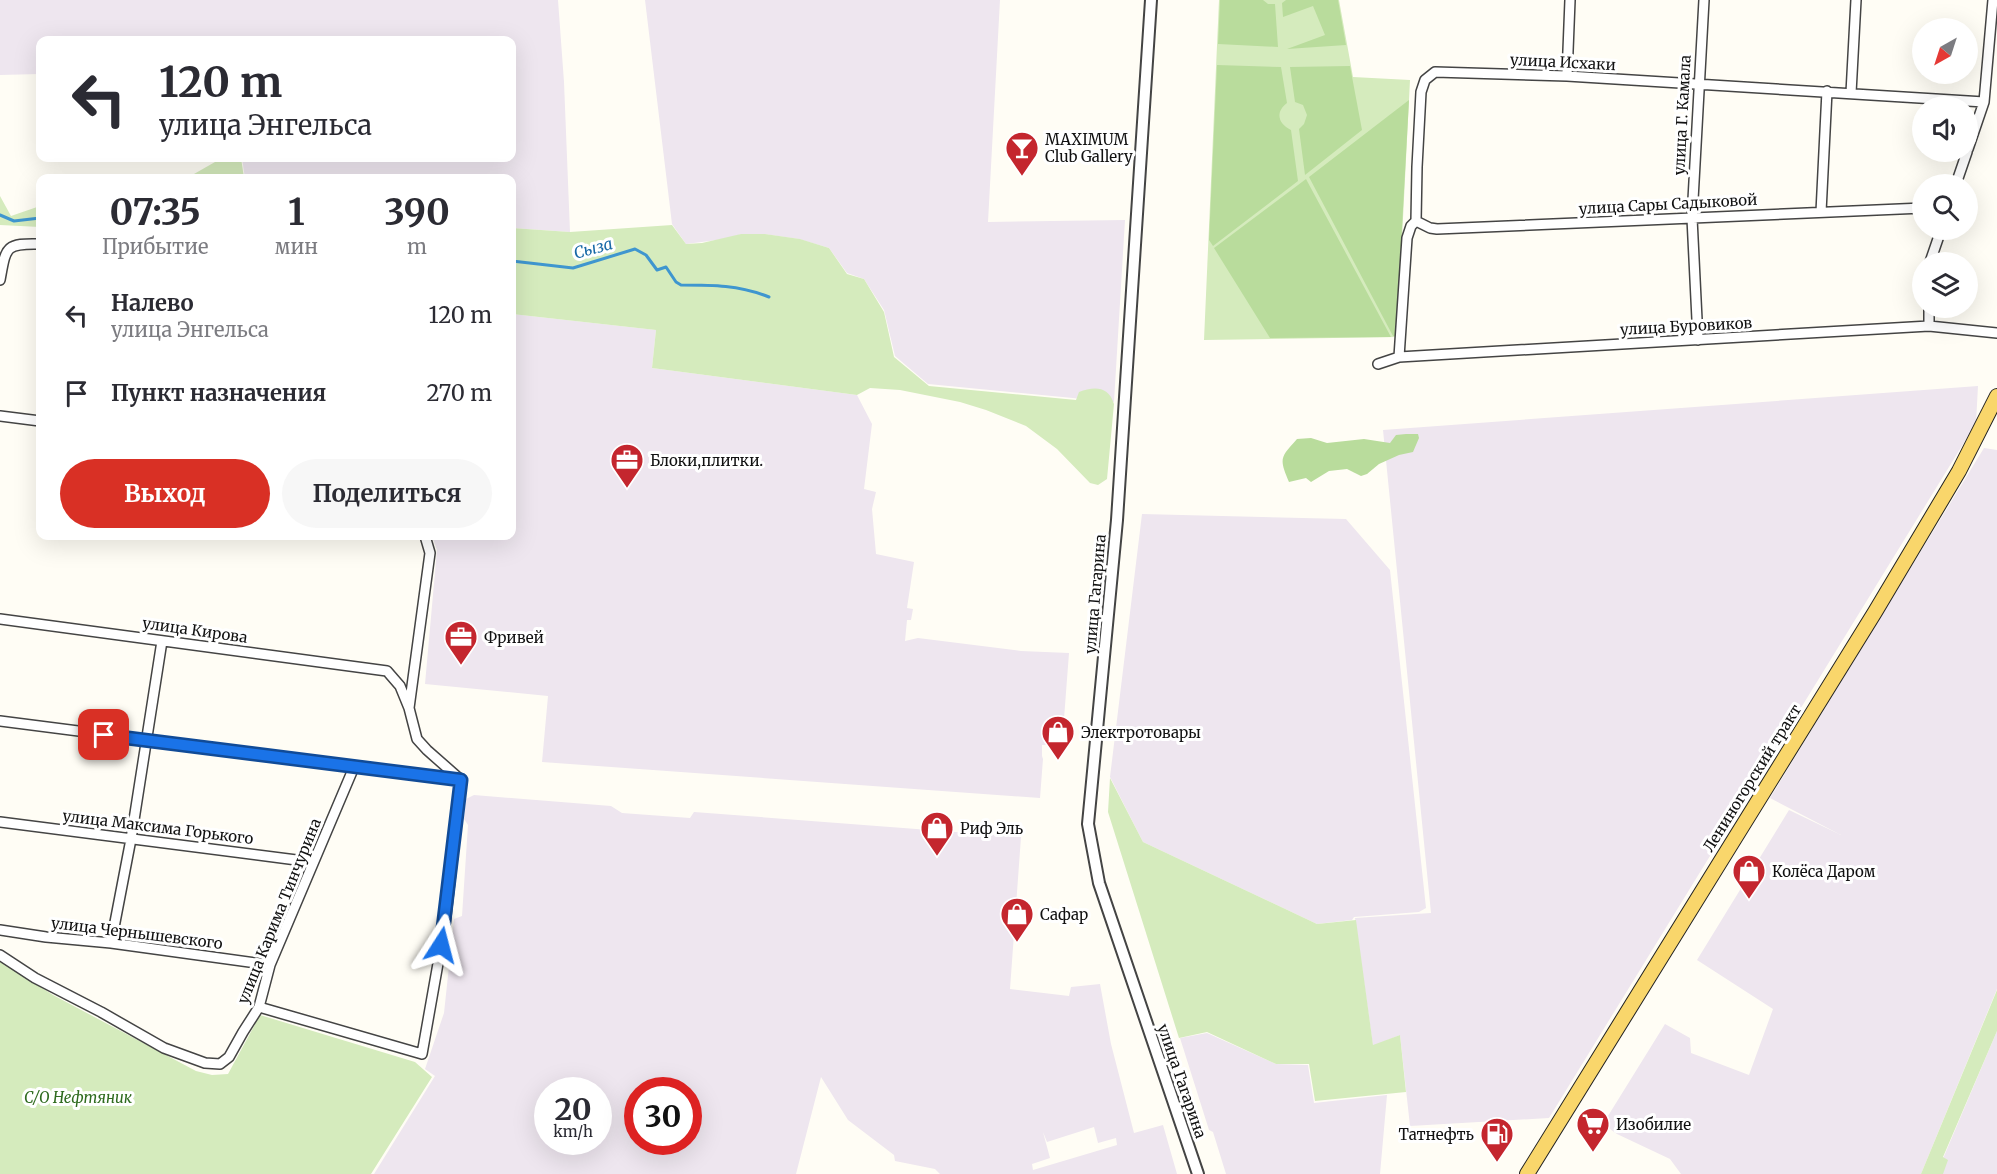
<!DOCTYPE html>
<html lang="ru">
<meta charset="utf-8">
<style>
:root{--surface:#fff;--page:#f7f7f7;--text:#2b2b33;--muted:#7c7c81;--accent:#d93025}
body{margin:0;font-family:Merriweather,serif;background:var(--page);color:var(--text);height:100vh;display:flex;flex-direction:column;font-size:22px;white-space:nowrap}
*{box-sizing:border-box;margin:0}
p{font-size:20px;color:var(--muted)}
.icon{flex:none;width:33px;height:33px;fill:none;stroke:currentColor;stroke-width:2;stroke-linecap:round;stroke-linejoin:round}
.map{position:relative;flex:1;overflow:hidden}
.panel{position:absolute;left:36px;top:174px;width:480px;height:366px;display:flex;flex-direction:column;background:var(--surface);border-radius:12px;box-shadow:0 6px 24px #0002}
.panel>*{flex:none}
.top-card{position:absolute;left:36px;top:36px;width:480px;height:126px;border-radius:12px;box-shadow:0 6px 24px #0002;background:#fff;color:var(--text);overflow:hidden}
.needle{width:39px;rotate:219deg}
.buttons{position:absolute;left:1912px;top:18px;display:grid;gap:12px}
.buttons a{display:grid;place-items:center;width:66px;height:66px;border-radius:50%;background:var(--surface);box-shadow:0 6px 24px #0002;font-size:30px}
.speed{position:absolute;left:534px;top:1077px;display:flex;gap:12px;font-size:30px;font-weight:700;text-align:center}
.speed>*{display:grid;place-content:center;width:78px;height:78px;border-radius:50%;background:var(--surface);box-shadow:0 6px 24px #0002;line-height:1}
.speed small{font-size:15px;font-weight:400}
.speed .limit{border:9px solid #d22;background:#fff;color:#111}
.pin{position:absolute;display:grid;place-items:center;width:51px;height:51px;color:#fff;margin:-26px;border-radius:12px;box-shadow:0 3px 9px #0006}
.me{position:absolute;width:66px;margin:-33px;rotate:9deg;stroke-linejoin:round;filter:drop-shadow(0 0 4px #0008)}
.turn{display:flex;align-items:center;gap:21px;height:126px;padding:0 24px;font-size:27px}
.turn .icon{width:78px;height:78px;stroke-width:2.5}
.turn b{display:block;font-size:42px;line-height:51px}
.eta{display:flex;justify-content:space-evenly;align-items:center;height:102px;text-align:center}
.eta b{font-size:36px;font-weight:700;line-height:42px}
.primary-button{display:flex;gap:12px;margin-top:auto;padding:12px 24px}
.primary-button a{flex:1;height:69px;border-radius:36px;background:var(--accent);color:#fff;font-size:24px;font-weight:700;line-height:69px;text-align:center}
.primary-button a+a{background:var(--page);color:var(--text)}
ul{padding:0;list-style:none}
li{display:flex;align-items:center;gap:18px;height:78px;padding:0 24px}
li div{flex:1}
li b{display:block;font-size:22px}
li em{font-style:normal}
.map>svg:first-child{display:block}
.industrial{fill:#eee6ef;fill-rule:evenodd}
.green{fill:#d5ebbd}
.forest{fill:#b9dc9c}
.lines{fill:none;stroke-linecap:round;stroke-linejoin:round}
.stream{stroke:#3f96cf;stroke-width:3}
.minor-casing{stroke:#444;stroke-width:12}
.tertiary-casing{stroke:#444;stroke-width:14}
.primary-casing{stroke:#222;stroke-width:16}
.minor{stroke:#fff;stroke-width:9}
.tertiary{stroke:#fff;stroke-width:10}
.primary{stroke:#f9d66b;stroke-width:14}
.route-casing{stroke:#114b97;stroke-width:15}
.route{stroke:#1a73e8;stroke-width:10}
.labels{text-anchor:middle;dominant-baseline:central;stroke-width:6;stroke-linejoin:round;paint-order:stroke}
.street-label{font-size:15px;fill:#111;stroke:#fff}
.poi-label{font-size:15px;fill:#111;stroke:#fff;text-anchor:start}
.park-label{font-size:15px;font-style:italic;fill:#2f6b1f;stroke:#fff}
.water-label{font-size:16px;font-style:italic;fill:#1768a6;stroke:#fff}
</style>
<div class="map">
<svg width="1997" height="1174" viewBox="0 0 1997 1174">
<rect width="100%" height="100%" fill="#fffdf5"/>
<path class="industrial" d="M0,0H558L564,82L570,232L512,228V178H245L242,158H512V40H40V74L0,75Z
M645,0H1000L988,222L1125,220L1114,402L928,384L895,356L884,310L864,279L847,273L829,248L799,239L764,234H742L725,239L686,244L672,224Z
M512,314L656,330L652,368L857,395L872,424L864,489L876,492L872,509L876,554L914,562L907,608L913,609L911,620H907L905,641L918,638L1021,651L1069,653L1062,745H1042V756L1043,759L1040,798L542,762L548,696L425,684L437,550L432,536H512Z
M1978,386L1976,423L1549,1118L1410,1126L1400,1035L1373,1046L1355,918L1431,913L1383,430Z
M1984,448L1997,450V989L1921,1174H1681L1670,1159L1617,1134L1603,1124L1665,1024L1690,1038L1691,1053L1749,1075L1773,1009L1697,960L1789,810L1841,835L1770,798Z
M1142,514L1346,519L1390,570L1426,908L1419,912L1354,917L1352,920L1317,924L1143,842L1110,777Z
M474,795L611,806L622,813L690,818L694,812L1021,837L1010,989L1069,996L1071,987L1100,984L1111,1044L1134,1133L1163,1125L1177,1174H940L935,1169L895,1161L894,1155L848,1120L821,1077L796,1174H374L435,1076L425,1069L444,1013L454,919L462,916L468,825L464,819L466,799ZM548,1090H598V1142H548ZM688,1090V1142H638V1090ZM1094,1127L1098,1143L1116,1138L1117,1145L1033,1170L1032,1164L1050,1158L1043,1132L1047,1142Z
M1997,1031V1174H1942L1939,1168Z
M1207,1033L1276,1064L1308,1065L1314,1103L1387,1095L1380,1174H1226L1213,1132L1209,1130L1180,1038Z"/>
<path class="green" d="M1219,0H1339L1353,77L1410,80L1397,337L1204,340Z
M222,158H241L244,178H187Z
M0,196L11,216L40,206V227L0,225Z
M672,225L686,244L702,243L741,234H765L800,239L829,248L847,274L864,279L884,312L894,357L929,386L1076,400L1079,392C1094,386 1109,386 1114,404L1107,479L1098,485L1090,483L1057,449L1026,426L986,410L960,402L900,390L870,388L857,395L652,368L656,330L512,314V228L570,232Z
M1110,778L1143,842L1317,924L1356,920L1373,1045L1400,1035L1406,1092L1315,1101L1309,1064H1276L1207,1032L1179,1038L1108,812Z
M0,961L53,995L196,1071L212,1075L228,1074L260,1015L415,1062L432,1077L371,1174H0Z
M1997,990V1031L1943,1157L1948,1160L1943,1174H1921Z"/>
<path class="forest" d="M1220,0H1263L1268,4H1275L1278,47L1218,44Z
M1286,0H1338L1346,45L1287,49L1325,35L1313,6L1283,17L1282,3Z
M1217,65L1281,67L1287,103C1275,112 1278,124 1291,130L1298,181L1213,246L1209,240Z
M1350,66L1362,130L1305,175L1299,129L1304,124L1307,115L1303,105L1295,102L1290,67Z
M1409,100L1396,336H1393L1309,177Z
M1306,179L1391,337L1270,338L1214,248Z
M1406,434H1418L1419,438L1413,452L1399,455L1379,464L1367,474L1361,476L1347,469L1329,471L1311,482L1306,478L1289,482C1279,458 1280,458 1297,439L1311,438L1327,443L1364,439L1390,443L1396,435Z"/>
<g class="lines">
<path class="stream" d="M0,215L14,221L40,218
M512,261L573,268L635,249L646,255L657,270L666,267L676,282L681,285C713,285 739,285 769,297"/>
<g class="minor-casing">
<path id="minor" d="M1567,76L1570,0
M1851,93L1856,0
M1968,149L1984,102L1993,0
M1956,184L1967,152
M1821,212L1827,91
M1416,221L1430,228L1437,229L1923,208
M1930,262L1941,230
M0,280C6,247 5,243 40,244
M1929,308V326
M1698,340L1692,218L1704,0
M1399,357L1407,238L1411,226L1416,221L1417,167L1421,92L1425,80L1435,72L1567,76L1984,102
M1378,364L1399,357L1929,326L1997,333
M0,416L40,421
M0,619L387,671L400,686L409,708L417,739L427,750L461,780L445,924L422,1054L259,1007
M409,708L430,553L425,536
M0,721L461,780
M0,822L312,862
M0,930L46,937L111,943L270,965
M111,943L131,839L162,641
M0,955L35,978L101,1012L164,1048L205,1063L220,1064L229,1057L243,1032L259,1007L270,965L354,767"/>
</g>
<g class="tertiary-casing">
<path id="tertiary" d="M1151,0L1117,520L1088,824L1099,883L1198,1174"/>
</g>
<g class="primary-casing">
<path id="primary" d="M1527,1174L1875,612L1959,471L1997,396"/>
</g>
<use href="#minor" class="minor"/>
<use href="#tertiary" class="tertiary"/>
<use href="#primary" class="primary"/>
</g>
<g class="lines">
<g class="route-casing">
<path id="route" d="M104,735L461,780L441,945"/>
</g>
<use href="#route" class="route"/>
</g>
<defs>
<g id="bar-pin" transform="scale(1.725)"><path d="M0 17L-7.5 6A9.5 9.5 0 1 1 7.5 6Z" fill="#c4262e" stroke="#fff"/><path d="M-6-5H6L.8 .8V4.5H3.5V6h-7V4.5H-.8V.8Z" fill="#fff"/></g>
<g id="office-pin" transform="scale(1.725)"><path d="M0 17L-7.5 6A9.5 9.5 0 1 1 7.5 6Z" fill="#c4262e" stroke="#fff"/><path d="M-6-3h4V-5.5h4V-3h4V5H-6ZM-1-4.5V-3h2v-1.5ZM-6 0V1H6V0Z" fill="#fff"/></g>
<g id="shop-pin" transform="scale(1.725)"><path d="M0 17L-7.5 6A9.5 9.5 0 1 1 7.5 6Z" fill="#c4262e" stroke="#fff"/><path d="M-5-2.5h2.3a2.7 3.5 0 0 1 5.4 0H5L5.5 6h-11ZM-1.5-2.5h3a1.5 2.3 0 0 0-3 0Z" fill="#fff"/></g>
<g id="supermarket-pin" transform="scale(1.725)"><path d="M0 17L-7.5 6A9.5 9.5 0 1 1 7.5 6Z" fill="#c4262e" stroke="#fff"/><path d="M-6-5.5h2.5l.6 2H6L4.5 2H-2.5L-4.4-4H-6ZM-1.5 3.2a1.3 1.3 0 1 0 .1 0ZM3 3.2a1.3 1.3 0 1 0 .1 0Z" fill="#fff"/></g>
<g id="fuel-pin" transform="scale(1.725)"><path d="M0 17L-7.5 6A9.5 9.5 0 1 1 7.5 6Z" fill="#c4262e" stroke="#fff"/><path d="M-5.5-6h7V0h2V4h1.3V-2.5L3-4.5l.8-.8L6-3V5H2.5V1h-1V6h-7ZM-4.2-4.7v3.2H.2V-4.7Z" fill="#fff"/></g>
</defs>
<g fill-rule="evenodd">
<use href="#bar-pin" x="1022" y="148"/>
<use href="#office-pin" x="627" y="460"/>
<use href="#office-pin" x="461" y="637"/>
<use href="#shop-pin" x="1058" y="732"/>
<use href="#shop-pin" x="937" y="828"/>
<use href="#shop-pin" x="1749" y="871"/>
<use href="#shop-pin" x="1017" y="914"/>
<use href="#supermarket-pin" x="1593" y="1124"/>
<use href="#fuel-pin" x="1497" y="1134"/>
</g>
<g class="labels">
<g class="street-label">
<text transform="translate(1563 62) rotate(3)">улица Исхаки</text>
<text transform="translate(1682 115) rotate(-87)">улица Г. Камала</text>
<text transform="translate(1668 204) rotate(-3)">улица Сары Садыковой</text>
<text transform="translate(1686 326) rotate(-3)">улица Буровиков</text>
<text transform="translate(1095 594) rotate(-85)">улица Гагарина</text>
<text transform="translate(195 630) rotate(8)">улица Кирова</text>
<text transform="translate(1752 778) rotate(-58)">Лениногорский тракт</text>
<text transform="translate(158 827) rotate(7)">улица Максима Горького</text>
<text transform="translate(279 911) rotate(-68)">улица Карима Тинчурина</text>
<text transform="translate(137 933) rotate(7)">улица Чернышевского</text>
<text transform="translate(1182 1081) rotate(71)">улица Гагарина</text>
</g>
<g class="poi-label">
<text x="1045" y="139">MAXIMUM<tspan x="1045" dy="17">Club Gallery</tspan></text>
<text x="650" y="460">Блоки,плитки.</text>
<text x="484" y="637">Фривей</text>
<text x="1081" y="732">Электротовары</text>
<text x="960" y="828">Риф Эль</text>
<text x="1772" y="871">Колёса Даром</text>
<text x="1040" y="914">Сафар</text>
<text x="1616" y="1124">Изобилие</text>
<text x="1474" y="1134" text-anchor="end">Татнефть</text>
</g>
<g class="park-label">
<text x="78" y="1097">С/О Нефтяник</text>
</g>
<g class="water-label">
<text transform="translate(593 248) rotate(-15)">Сыза</text>
</g>
</g>
</svg>
<div class="buttons">
<a><svg class="needle" viewBox="-14 -14 28 28"><path d="M0-13l5 13h-10z" fill="#e53935"/><path d="M0 13l5-13h-10z" fill="#7c7c81"/></svg></a>
<a><svg class="icon" aria-label="sound" viewBox="0 0 24 24"><path d="M4 9h4l5-4v14l-5-4H4zM17 9q2 3 0 6"/></svg></a>
<a><svg class="icon" aria-label="search" viewBox="0 0 24 24"><circle cx="10" cy="10" r="6"/><path d="M15 15l6 6"/></svg></a>
<a><svg class="icon" aria-label="layers" viewBox="0 0 24 24"><path d="M12 4l9 5-9 5-9-5zM3 14l9 5 9-5"/></svg></a>
</div>
<div class="speed"><div>20<small>km/h</small></div><div class="limit">30</div></div>
<div class="pin" style="left:104px;top:735px;background:#d93025"><svg class="icon" aria-label="arrive" viewBox="0 0 24 24"><path d="M6 21V4h12l-3 4 3 4H6"/></svg></div>
<svg class="me" style="left:441px;top:945px" viewBox="-20 -20 40 40"><path d="M0-17L14 15 0 8-14 15z" fill="#1a73e8" stroke="#fff" stroke-width="4"/></svg>
<div class="top-card">
<div class="turn"><svg class="icon" aria-label="left" viewBox="0 0 24 24"><path d="M17 20v-9H6M10 6l-5 5 5 5"/></svg><div><b>120 m</b>улица Энгельса</div></div>
</div>
<section class="panel">
<div class="eta">
<div><b>07:35</b><p>Прибытие</p></div>
<div><b>1</b><p>мин</p></div>
<div><b>390</b><p>m</p></div>
</div>
<ul>
<li><svg class="icon" aria-label="left" viewBox="0 0 24 24"><path d="M17 20v-9H6M10 6l-5 5 5 5"/></svg><div><b>Налево</b><p>улица Энгельса</p></div><em>120 m</em></li>
<li><svg class="icon" aria-label="arrive" viewBox="0 0 24 24"><path d="M6 21V4h12l-3 4 3 4H6"/></svg><div><b>Пункт назначения</b></div><em>270 m</em></li>
</ul>
<div class="primary-button"><a>Выход</a><a>Поделиться</a></div>
</section>
</div>
